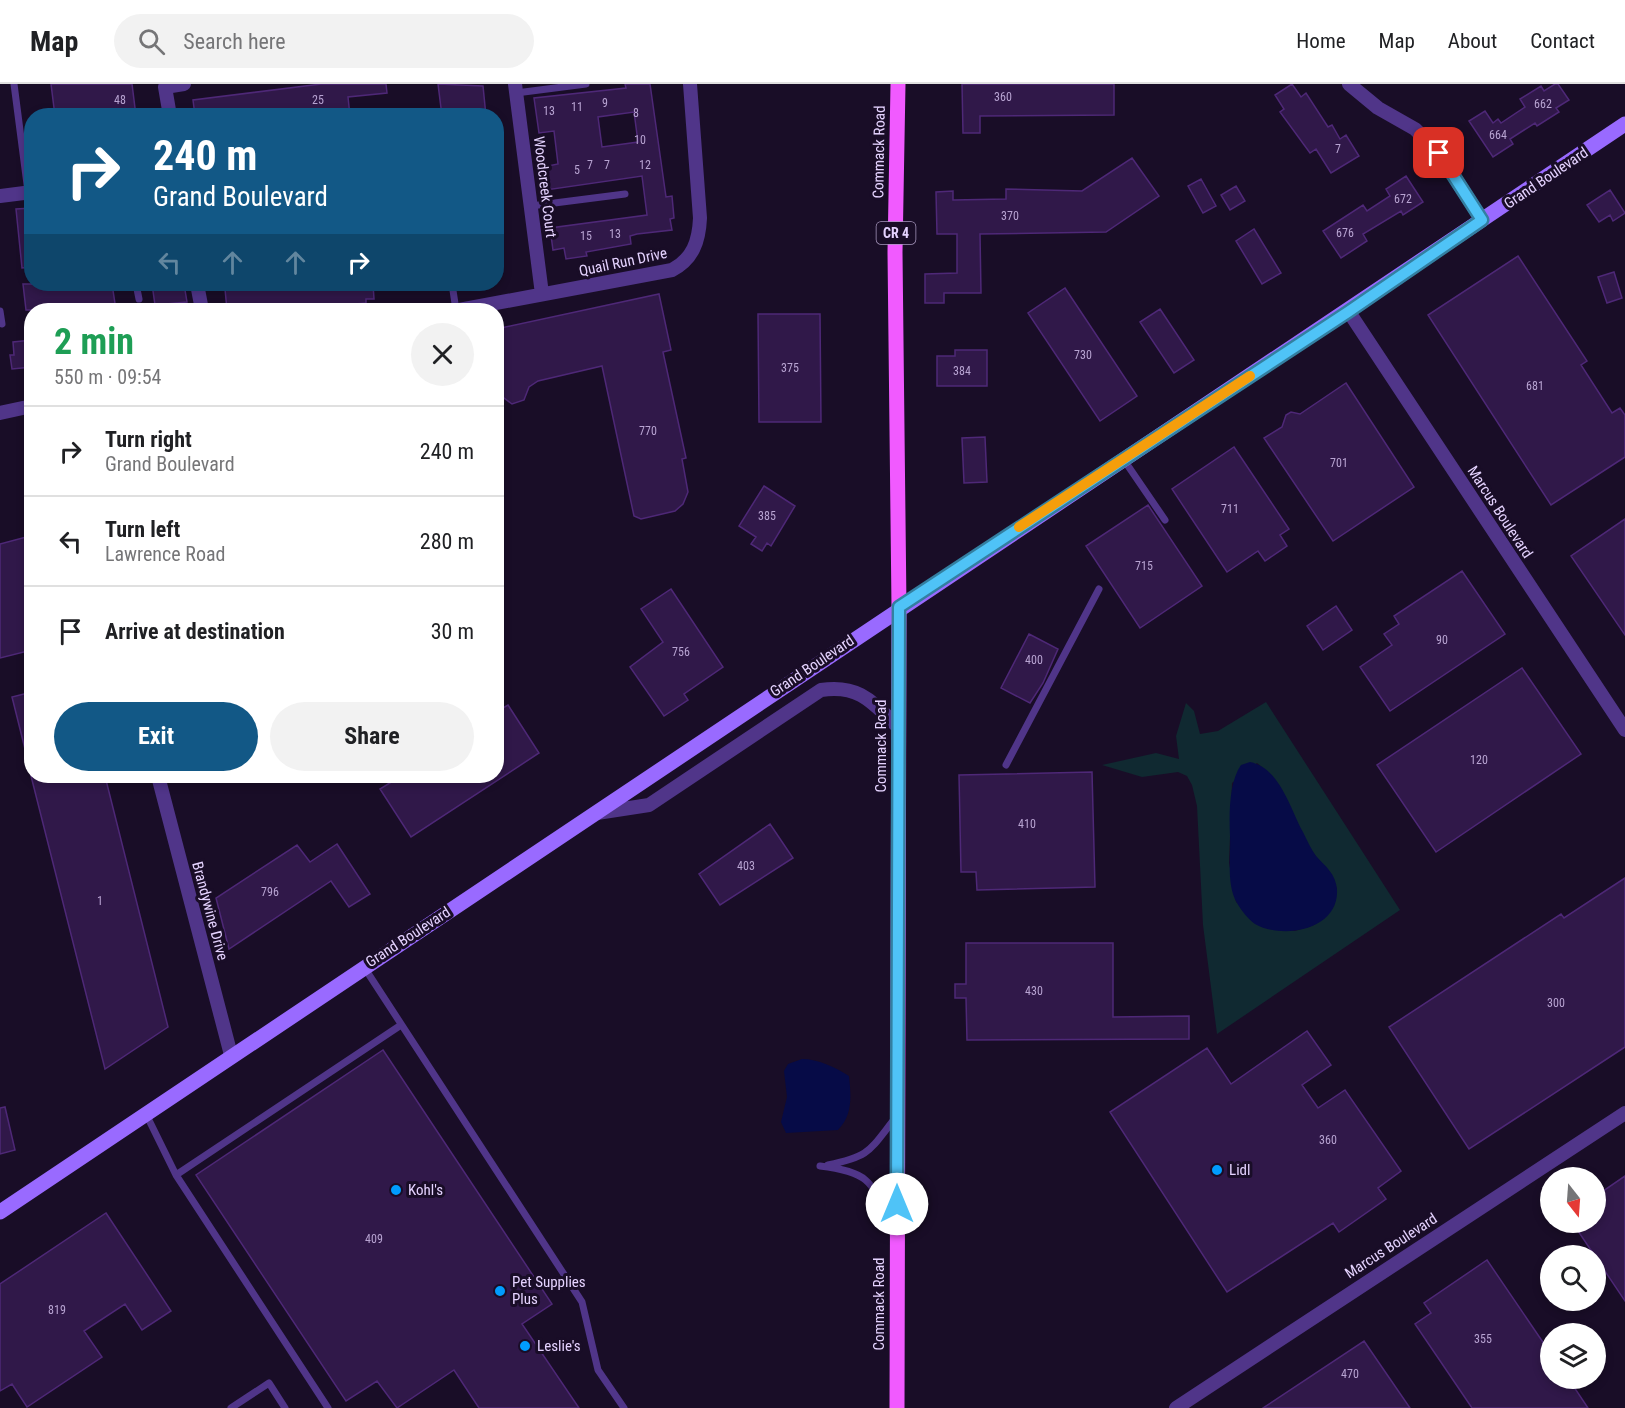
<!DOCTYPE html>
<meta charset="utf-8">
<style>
:root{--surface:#fff;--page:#f2f2f2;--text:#202124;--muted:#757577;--line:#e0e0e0;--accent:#125886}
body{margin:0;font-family:"Roboto Condensed",sans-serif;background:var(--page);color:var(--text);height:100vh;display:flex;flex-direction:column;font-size:22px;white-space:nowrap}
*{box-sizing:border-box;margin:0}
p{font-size:20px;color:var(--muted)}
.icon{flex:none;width:33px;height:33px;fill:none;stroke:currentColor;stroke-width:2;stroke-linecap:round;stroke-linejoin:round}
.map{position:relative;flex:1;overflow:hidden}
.details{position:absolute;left:24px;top:219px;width:480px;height:480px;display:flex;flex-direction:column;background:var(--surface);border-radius:24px;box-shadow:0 3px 9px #0003}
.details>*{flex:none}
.top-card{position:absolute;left:24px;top:24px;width:480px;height:183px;border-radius:24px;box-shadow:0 3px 9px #0003;background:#125886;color:#fff;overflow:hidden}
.needle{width:39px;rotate:163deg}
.controls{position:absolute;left:1540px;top:1083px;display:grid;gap:12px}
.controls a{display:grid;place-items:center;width:66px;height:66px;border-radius:50%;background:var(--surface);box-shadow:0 3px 9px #0003;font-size:30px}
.pin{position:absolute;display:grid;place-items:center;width:51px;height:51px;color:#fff;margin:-26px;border-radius:12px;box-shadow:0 3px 9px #0006}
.me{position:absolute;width:66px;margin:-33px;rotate:0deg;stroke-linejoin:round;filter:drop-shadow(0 0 4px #0008)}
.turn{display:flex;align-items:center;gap:21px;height:126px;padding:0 30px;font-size:27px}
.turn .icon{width:78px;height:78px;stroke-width:2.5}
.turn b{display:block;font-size:42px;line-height:51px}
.lanes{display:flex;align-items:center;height:57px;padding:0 30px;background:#0003;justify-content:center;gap:30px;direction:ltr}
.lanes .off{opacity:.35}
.round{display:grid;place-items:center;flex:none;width:63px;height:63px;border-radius:32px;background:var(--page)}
.head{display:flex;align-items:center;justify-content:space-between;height:102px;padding:0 30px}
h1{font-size:36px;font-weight:700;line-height:45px;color:#1e9e55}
.button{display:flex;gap:12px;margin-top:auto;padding:12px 30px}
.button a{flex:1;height:69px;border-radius:36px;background:var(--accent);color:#fff;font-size:24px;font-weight:700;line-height:69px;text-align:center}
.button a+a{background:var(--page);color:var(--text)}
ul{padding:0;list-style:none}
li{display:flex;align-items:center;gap:18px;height:90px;padding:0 30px;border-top:2px solid var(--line)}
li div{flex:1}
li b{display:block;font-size:22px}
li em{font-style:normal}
header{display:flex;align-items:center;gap:36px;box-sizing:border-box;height:84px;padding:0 30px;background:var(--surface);border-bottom:2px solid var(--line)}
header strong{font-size:28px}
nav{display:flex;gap:33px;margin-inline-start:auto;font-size:21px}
.search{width:420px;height:54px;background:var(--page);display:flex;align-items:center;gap:15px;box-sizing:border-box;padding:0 21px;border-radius:33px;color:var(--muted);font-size:22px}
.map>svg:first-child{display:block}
.green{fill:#102931;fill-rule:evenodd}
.water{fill:#060b47}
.building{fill:#301849;stroke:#4e2877;stroke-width:1.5;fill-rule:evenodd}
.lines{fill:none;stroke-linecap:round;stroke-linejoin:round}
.lane{stroke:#503589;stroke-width:7}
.street{stroke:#503589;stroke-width:14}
.secondary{stroke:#996aff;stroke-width:15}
.primary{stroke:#f15aff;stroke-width:15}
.route-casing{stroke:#337fa1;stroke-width:15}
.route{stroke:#4fc3f7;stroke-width:10}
.slow{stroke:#f59e0b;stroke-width:10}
.poi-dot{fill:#009cfe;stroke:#190d27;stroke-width:2}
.labels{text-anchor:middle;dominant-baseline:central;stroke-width:6;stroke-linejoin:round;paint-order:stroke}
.number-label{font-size:12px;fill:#b8a4d2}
.shield{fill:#190d27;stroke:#a898be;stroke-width:1.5}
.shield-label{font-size:14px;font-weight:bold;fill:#e5d3ff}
.street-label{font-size:15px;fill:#e5d3ff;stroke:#190d27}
.poi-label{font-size:15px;fill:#e5d3ff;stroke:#190d27;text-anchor:start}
</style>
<header>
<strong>Map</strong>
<div class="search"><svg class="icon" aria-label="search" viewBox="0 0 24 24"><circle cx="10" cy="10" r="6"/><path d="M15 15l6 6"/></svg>Search here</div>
<nav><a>Home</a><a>Map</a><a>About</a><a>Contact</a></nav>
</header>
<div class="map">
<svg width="1625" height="1324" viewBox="0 0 1625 1324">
<rect width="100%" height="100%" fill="#190d27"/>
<path class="green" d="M1266,618L1400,826L1217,950L1203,841L1197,722L1192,701L1187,692L1178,688L1142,693L1102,681L1156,669L1179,675L1176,652L1186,619L1194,627L1200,650L1218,647ZM1257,679C1289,704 1292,740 1315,771C1327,787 1331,784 1337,805L1314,841L1295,847L1270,845L1236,818L1229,779L1232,699Z"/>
<path class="water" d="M1250,678C1280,684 1290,725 1303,748C1307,756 1311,765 1316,772C1326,783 1336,790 1337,806C1339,846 1283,856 1255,840C1249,836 1241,826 1237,819C1226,800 1231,773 1230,752C1229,730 1229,698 1241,681Z
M802,975C818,975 835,983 849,992C851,1012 853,1031 838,1046L786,1049L781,1038L787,1013L784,987L788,980Z"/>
<path class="building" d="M51,0H132L136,32H55Z
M321,0H386L387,9L348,13L350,32H195L193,16Z
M438,0L483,2L486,32H442Z
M625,0H650L666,113L672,112L674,134L670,135L672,146L637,150L630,152L631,160L586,168L587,172L566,175L564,164L553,166L550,144L647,131L642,92L546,106L543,83L558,80L554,47L539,49L534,14L626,4ZM634,28L638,58L602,63L598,33Z
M962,0H1114V31L980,32V49H963Z
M1292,0L1301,13L1306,9L1328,43L1332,41L1340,55L1346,51L1359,72L1331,89L1316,65L1310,69L1280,28L1284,25L1275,11Z
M1555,0H1558L1569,16L1556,24L1559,28L1537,42L1535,39L1510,55L1513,60L1493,73L1469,37L1485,27L1493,39L1498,35L1501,39L1525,23L1520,15L1541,2L1544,7Z
M1132,74L1159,112L1106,148L980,150L981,209H944V219H925V190L957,189V150H937L936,108L953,107V116L1006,115V105L1082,107Z
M1406,92L1423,118L1403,131L1401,127L1363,150L1367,157L1341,174L1323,147L1363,121L1367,127L1390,112L1386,105Z
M1201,95L1216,122L1203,129L1188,102Z
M1236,102L1245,117L1230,126L1221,111Z
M1610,106L1625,129L1613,137L1610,131L1599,138L1587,121Z
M32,124V183L22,184L16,125Z
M1254,145L1281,189L1262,200L1236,157Z
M1518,172L1587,277L1581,281L1612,329L1620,324L1625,331V373L1551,421L1428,231Z
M1614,188L1622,214L1607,219L1598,193Z
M23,200H112L116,226H26Z
M152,200H184L187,218L155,221Z
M272,200H373L374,215H366V219L333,222V225L323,226H297V223L227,226L225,205Z
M1065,204L1137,312L1100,337L1028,229Z
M659,210L671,266L663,268L686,374L682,375L688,408L683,420L675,427L641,435L634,432L602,282L538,297L529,303L524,316L512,320L496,308V245Z
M1160,225L1194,276L1174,289L1140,238Z
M758,230H820L821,338H759Z
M32,256V283L12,285L10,271H14L13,258Z
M955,266H987V302H937V272H955Z
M1346,299L1414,403L1333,457L1264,354L1282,343L1286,331L1291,328L1300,330Z
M985,353L987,398L964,399L962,354Z
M1234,363L1289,445L1280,451L1287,462L1265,477L1258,467L1227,488L1172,405Z
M764,402L795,422L771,462L767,459L762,467L751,460L756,453L739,442Z
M1148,421L1202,502L1140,544L1086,462Z
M1625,435V551L1571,472Z
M30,452L32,566L0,574V460Z
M1462,487L1505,550L1390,627L1360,583L1392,561L1384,550L1399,540L1394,532Z
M671,505L723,583L684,610L688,616L664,632L630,583L663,558L641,525Z
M1336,522L1352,546L1323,566L1307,542Z
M1029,550L1058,565L1043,599L1030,619L1001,604Z
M1522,584L1581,670L1436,768L1377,681Z
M32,608V672L27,673L12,613Z
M508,621L539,669L411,753L380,705L401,692H496V628Z
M1092,688L1095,803L977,806L976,788H961L959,691Z
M31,692H105L168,943L105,985Z
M770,740L793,774L720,821L699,790Z
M337,760L370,810L349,823L331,797L229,865L216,814L297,761L310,778Z
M1625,794V963L1469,1065L1389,943L1561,830L1564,834Z
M966,859H1113V933L1189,932V955L967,956L966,914H955V900H966Z
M1307,947L1331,981L1302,1001L1318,1024L1345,1006L1401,1087L1378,1104L1386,1115L1339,1148L1333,1139L1227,1208L1110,1028L1207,964L1231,1000Z
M383,966L552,1220L522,1240L579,1324H479L454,1286L397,1324L377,1297L346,1317L196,1091Z
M5,1023L15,1066L0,1070V1024Z
M1625,1092V1217L1572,1138H1596V1112Z
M106,1129L171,1227L142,1246L125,1220L84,1247L102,1273L27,1323L12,1300L0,1307V1200Z
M1487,1176L1551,1270V1294H1568L1588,1324H1472L1415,1240L1431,1229L1424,1219Z
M1364,1257L1410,1324H1263Z"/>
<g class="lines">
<path class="lane" d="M14,0L28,108
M516,9L586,0
M531,122L625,110
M136,200L139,215
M452,200L456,226
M0,227L2,240
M1124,376L1165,436
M1006,681L1099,505
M364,883L582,1218L598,1286L624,1324
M146,1030L176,1091L328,1324
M828,1081C871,1072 869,1067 896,1033
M820,1082C876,1089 872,1101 893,1148
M176,1091L401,941
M231,1324L269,1299L285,1324"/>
<path class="street" d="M515,0L542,210
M1349,0L1378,24L1415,45L1439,69L1482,136
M170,32L165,3L184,0
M0,112L32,108
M197,200L202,226
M459,226L672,186C693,175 699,157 700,134L690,0
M1349,228L1625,646
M0,329L32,322
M158,692L231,971
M597,729L649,721L821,606C860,600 873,619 899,644
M1176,1324L1625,1029"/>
<path class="secondary" d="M0,1128C540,762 1084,403 1625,40"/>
<path class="primary" d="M897,1324L899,523L895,168L898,0"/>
</g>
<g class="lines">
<g class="route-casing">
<path id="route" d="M897,1120L899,523L1348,228L1482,136L1439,69"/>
</g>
<use href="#route" class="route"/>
<path class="slow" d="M1019,443L1250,292"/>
</g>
<g class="poi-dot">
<circle cx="1217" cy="1086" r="6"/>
<circle cx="396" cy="1106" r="6"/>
<circle cx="500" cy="1207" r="6"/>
<circle cx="525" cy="1262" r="6"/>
</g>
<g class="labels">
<g class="number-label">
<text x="1003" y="13">360</text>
<text x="120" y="16">48</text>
<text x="318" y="16">25</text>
<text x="605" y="19">9</text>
<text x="1543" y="20">662</text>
<text x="577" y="23">11</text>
<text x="549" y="27">13</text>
<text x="636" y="29">8</text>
<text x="1498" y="51">664</text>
<text x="640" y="56">10</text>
<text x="1338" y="65">7</text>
<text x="590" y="81">7</text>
<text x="607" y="81">7</text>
<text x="645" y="81">12</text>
<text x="577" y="86">5</text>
<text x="1403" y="115">672</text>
<text x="1010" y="132">370</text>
<text x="1345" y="149">676</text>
<text x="615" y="150">13</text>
<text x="586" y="152">15</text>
<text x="1083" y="271">730</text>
<text x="790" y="284">375</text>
<text x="962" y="287">384</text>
<text x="1535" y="302">681</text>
<text x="648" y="347">770</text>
<text x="1339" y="379">701</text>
<text x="1230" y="425">711</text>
<text x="767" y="432">385</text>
<text x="1144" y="482">715</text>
<text x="1442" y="556">90</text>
<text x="681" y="568">756</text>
<text x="1034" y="576">400</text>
<text x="1479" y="676">120</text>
<text x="1027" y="740">410</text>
<text x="746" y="782">403</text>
<text x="270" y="808">796</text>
<text x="100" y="817">1</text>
<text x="1034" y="907">430</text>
<text x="1556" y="919">300</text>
<text x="1328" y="1056">360</text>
<text x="374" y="1155">409</text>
<text x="57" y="1226">819</text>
<text x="1483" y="1255">355</text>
<text x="1350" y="1290">470</text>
</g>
<rect class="shield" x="876.5" y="138" width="39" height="22" rx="4.5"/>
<g class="shield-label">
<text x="896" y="149">CR 4</text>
</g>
<g class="street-label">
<text transform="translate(879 68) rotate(-89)">Commack Road</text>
<text transform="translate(1546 94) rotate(-34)">Grand Boulevard</text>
<text transform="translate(545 103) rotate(83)">Woodcreek Court</text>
<text transform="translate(623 178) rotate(-12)">Quail Run Drive</text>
<text transform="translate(1500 428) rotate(57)">Marcus Boulevard</text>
<text transform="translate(812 582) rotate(-34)">Grand Boulevard</text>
<text transform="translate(881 662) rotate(-90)">Commack Road</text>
<text transform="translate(210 827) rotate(75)">Brandywine Drive</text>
<text transform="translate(408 853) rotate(-33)">Grand Boulevard</text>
<text transform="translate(1391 1162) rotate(-33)">Marcus Boulevard</text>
<text transform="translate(879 1220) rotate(-90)">Commack Road</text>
</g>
<g class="poi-label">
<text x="1229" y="1086">Lidl</text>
<text x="408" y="1106">Kohl's</text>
<text x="512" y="1198">Pet Supplies<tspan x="512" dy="17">Plus</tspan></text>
<text x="537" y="1262">Leslie's</text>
</g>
</g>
</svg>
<div class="controls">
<a><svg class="needle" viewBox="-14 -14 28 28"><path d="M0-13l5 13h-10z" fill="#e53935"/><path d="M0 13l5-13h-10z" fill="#757577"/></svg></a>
<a><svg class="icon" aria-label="search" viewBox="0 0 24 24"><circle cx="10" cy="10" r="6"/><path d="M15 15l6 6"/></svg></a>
<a><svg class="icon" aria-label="layers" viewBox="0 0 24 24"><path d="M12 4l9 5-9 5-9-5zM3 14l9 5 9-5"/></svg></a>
</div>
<div class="pin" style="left:1439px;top:69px;background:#d93025"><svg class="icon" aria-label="arrive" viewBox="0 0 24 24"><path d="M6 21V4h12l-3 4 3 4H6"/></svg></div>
<svg class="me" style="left:897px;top:1120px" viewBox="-20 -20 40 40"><circle r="19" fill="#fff"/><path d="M0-13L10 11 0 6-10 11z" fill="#4fc3f7"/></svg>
<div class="top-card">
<div class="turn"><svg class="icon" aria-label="right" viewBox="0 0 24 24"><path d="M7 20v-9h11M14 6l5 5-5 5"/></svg><div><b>240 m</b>Grand Boulevard</div></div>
<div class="lanes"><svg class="icon off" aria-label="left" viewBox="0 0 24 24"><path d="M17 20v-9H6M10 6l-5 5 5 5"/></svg><svg class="icon off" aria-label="ahead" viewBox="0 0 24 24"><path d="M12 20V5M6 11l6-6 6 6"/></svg><svg class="icon off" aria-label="ahead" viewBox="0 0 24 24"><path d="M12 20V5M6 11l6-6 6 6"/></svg><svg class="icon" aria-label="right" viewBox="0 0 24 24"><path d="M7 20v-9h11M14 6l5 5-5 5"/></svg></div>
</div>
<section class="details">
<div class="head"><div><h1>2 min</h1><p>550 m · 09:54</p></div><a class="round"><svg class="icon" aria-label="close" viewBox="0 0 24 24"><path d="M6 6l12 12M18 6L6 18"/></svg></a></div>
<ul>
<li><svg class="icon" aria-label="right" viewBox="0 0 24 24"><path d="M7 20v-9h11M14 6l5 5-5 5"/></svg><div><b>Turn right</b><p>Grand Boulevard</p></div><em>240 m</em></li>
<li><svg class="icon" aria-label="left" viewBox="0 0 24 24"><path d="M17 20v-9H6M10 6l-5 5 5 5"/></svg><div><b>Turn left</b><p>Lawrence Road</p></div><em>280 m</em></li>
<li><svg class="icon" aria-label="arrive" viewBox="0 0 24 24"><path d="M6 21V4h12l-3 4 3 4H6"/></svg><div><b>Arrive at destination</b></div><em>30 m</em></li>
</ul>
<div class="button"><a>Exit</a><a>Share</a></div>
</section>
</div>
